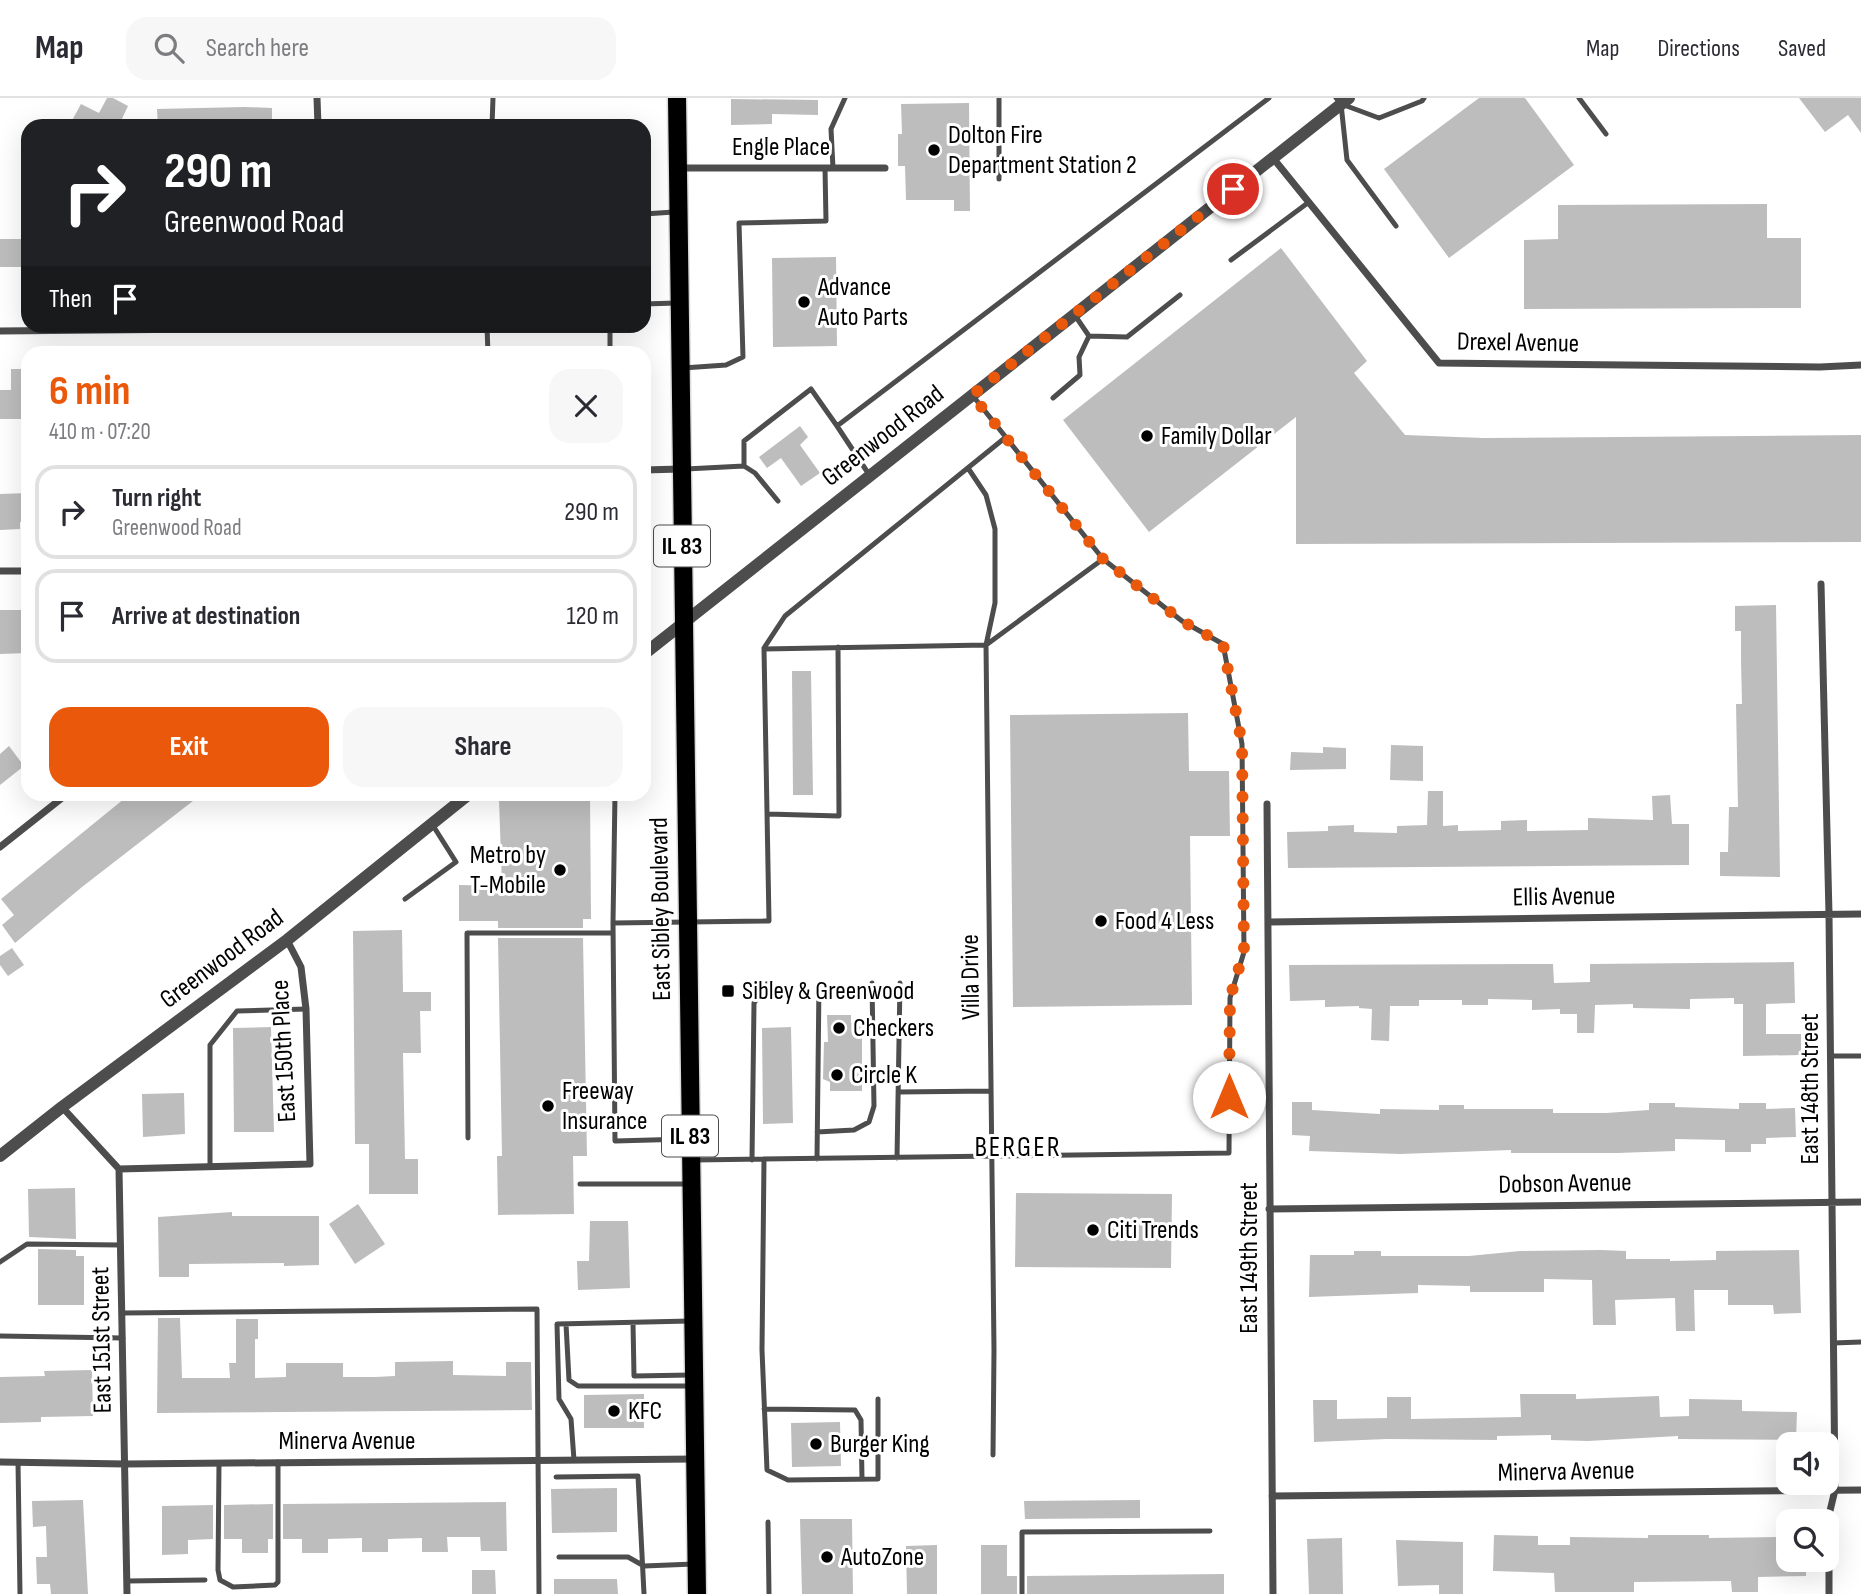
<!DOCTYPE html>
<meta charset="utf-8">
<style>
:root{--surface:#fff;--page:#f7f7f7;--text:#2b2b33;--muted:#7c7c81;--line:#e1e1e2;--accent:#ea580c}
body{margin:0;font-family:"Sofia Sans Condensed",sans-serif;background:var(--page);color:var(--text);height:100vh;display:flex;flex-direction:column;font-size:26px;white-space:nowrap}
*{box-sizing:border-box;margin:0}
p{font-size:23px;color:var(--muted)}
.icon{flex:none;width:38px;height:38px;fill:none;stroke:currentColor;stroke-width:2;stroke-linecap:round;stroke-linejoin:round}
.map{position:relative;flex:1;overflow:hidden}
.sheet{position:absolute;left:21px;top:248px;width:630px;height:455px;display:flex;flex-direction:column;background:var(--surface);border-radius:21px;box-shadow:0 7px 28px #0002}
.sheet>*{flex:none}
.banner{position:absolute;left:21px;top:21px;width:630px;height:214px;border-radius:21px;box-shadow:0 7px 28px #0002;background:#202124;color:#fff;overflow:hidden}
.buttons{position:absolute;left:1776px;top:1334px;display:grid;gap:14px}
.buttons a{display:grid;place-items:center;width:63px;height:63px;border-radius:14px;background:var(--surface);box-shadow:0 7px 28px #0002;font-size:35px}
.pin{position:absolute;display:grid;place-items:center;width:60px;height:60px;color:#fff;margin:-30px;border:4px solid #fff;border-radius:50%;box-shadow:0 2px 7px #0007}
.me{position:absolute;width:77px;margin:-38px;rotate:0deg;stroke-linejoin:round;filter:drop-shadow(0 0 5px #0008)}
.turn{display:flex;align-items:center;gap:24px;height:147px;padding:0 28px;font-size:32px}
.turn .icon{width:91px;height:91px;stroke-width:2.5}
.turn b{display:block;font-size:49px;line-height:60px}
.then{display:flex;align-items:center;height:66px;padding:0 28px;background:#0003;gap:14px;font-size:26px}
.round{display:grid;place-items:center;flex:none;width:74px;height:74px;border-radius:21px;background:var(--page)}
.head{display:flex;align-items:center;justify-content:space-between;height:119px;padding:0 28px}
h1{font-size:42px;font-weight:700;line-height:52px;color:var(--accent)}
.cta{display:flex;gap:14px;margin-top:auto;padding:14px 28px}
.cta a{flex:1;height:80px;border-radius:21px;background:var(--accent);color:#fff;font-size:28px;font-weight:700;line-height:80px;text-align:center}
.cta a+a{background:var(--page);color:var(--text)}
ul{padding:0;list-style:none}
li{display:flex;align-items:center;gap:21px;height:94px;margin:0 14px 10px;padding:0 14px;border:4px solid var(--line);border-radius:21px}
li div{flex:1}
li b{display:block;font-size:26px}
li em{font-style:normal}
header{display:flex;align-items:center;gap:42px;box-sizing:border-box;height:98px;padding:0 35px;background:var(--surface);border-bottom:2px solid var(--line)}
header strong{font-size:33px}
nav{display:flex;gap:38px;margin-inline-start:auto;font-size:24px}
.search{width:490px;height:63px;background:var(--page);display:flex;align-items:center;gap:18px;box-sizing:border-box;padding:0 24px;border-radius:21px;color:var(--muted);font-size:26px}
.map>svg:first-child{display:block}
.building{fill:#bdbdbd}
.lines{fill:none;stroke-linecap:round;stroke-linejoin:round}
.primary-casing{stroke:#dbdbdb;stroke-width:21}
.service{stroke:#4d4d4d;stroke-width:5}
.minor{stroke:#4d4d4d;stroke-width:7}
.tertiary{stroke:#4d4d4d;stroke-width:12}
.primary{stroke:#000;stroke-width:18}
.route{stroke:#ea580c;stroke-width:12;stroke-dasharray:0 21.6}
.poi-dot{fill:#000;stroke:#fff;stroke-width:2.5}
.labels{text-anchor:middle;dominant-baseline:central;stroke-width:6;stroke-linejoin:round;paint-order:stroke}
.shield{fill:#fff;stroke:#4c4c4c;stroke-width:2}
.shield-label{font-size:24px;font-weight:bold;fill:#000}
.poi-label{font-size:26px;fill:#000;stroke:#fff;text-anchor:start}
.street-label{font-size:26px;fill:#000;stroke:#fff}
.neighbourhood-label{font-size:28px;letter-spacing:2px;fill:#000;stroke:#fff}
</style>
<header>
<strong>Map</strong>
<div class="search"><svg class="icon" aria-label="search" viewBox="0 0 24 24"><circle cx="10" cy="10" r="6"/><path d="M15 15l6 6"/></svg>Search here</div>
<nav><a>Map</a><a>Directions</a><a>Saved</a></nav>
</header>
<div class="map">
<svg width="1861" height="1496" viewBox="0 0 1861 1496">
<rect width="100%" height="100%" fill="#fff"/>
<path class="building" d="M107,0H113L128,8L120,25L125,28H69L81,6L99,15Z
M1479,0H1525L1574,67L1449,160L1384,71Z
M1799,0H1861V35L1848,17L1825,34Z
M731,1L818,2V17L772,16V26L731,27Z
M969,5L970,113H954V102H906L905,68H898V36H902L901,6Z
M245,9L272,10V28H158L157,11Z
M1767,106V140H1801V210L1524,211V142L1558,141V107Z
M0,141H26L25,169H0Z
M1281,150L1367,263L1354,275L1405,337L1483,340L1861,337V444L1296,446V319L1149,434L1063,322Z
M836,159L837,248L773,249L772,160Z
M11,271H28V321H0V292H11Z
M800,328L808,339L800,347L820,375L801,388L781,360L767,370L759,359Z
M28,395V424H20V431L0,432V396Z
M1776,507L1780,779L1720,778V754H1728L1729,709H1738L1736,606H1742L1741,562V533H1735V508Z
M0,512H21V531H28V555L0,556Z
M792,573H811L813,697H793Z
M1188,615L1189,673H1229L1230,738H1190L1192,907L1013,909L1010,617Z
M1391,647L1423,648V683L1390,682Z
M9,648L24,668L0,687V656Z
M1323,649L1346,650V671L1290,672L1291,654L1323,655Z
M1428,693H1443V728L1458,727V733L1501,732V723L1527,722V733L1588,732V720L1653,722L1652,698L1670,697L1672,726H1689V767L1288,770L1287,734L1328,733V728L1354,727V734L1397,735V728L1427,727Z
M130,696H202L82,789L15,845L2,827L14,817L1,801Z
M507,696H590L591,821H583V830H498V823H459V787L502,788L499,702Z
M402,832L403,894H431V913H420L421,955H403L405,1061H418V1096H369V1046H355L353,833Z
M498,840H583L587,1058H573L574,1116L498,1117L497,1058H502Z
M12,850L24,867L8,878L0,867V858Z
M1794,864L1795,905L1766,906V936H1801V957L1743,958V906H1734V900L1690,901V911L1633,910V906L1595,907L1594,935H1577V916H1560V911L1532,912V902L1488,901V907H1462V902H1419V908H1390L1389,943L1371,942L1372,911L1359,910V908L1325,909V902L1290,903L1289,867L1553,866L1554,885L1590,884V866Z
M827,917H851V925H862V993H830V984L823,981L824,944H828Z
M271,929L274,1034H234L233,930Z
M791,929L793,1025L763,1026L762,930Z
M184,995L185,1036L143,1039L142,996Z
M1292,1004H1312V1012L1380,1016V1011L1439,1012V1007H1464V1011H1553V1015H1606L1649,1012V1005H1675V1009L1739,1011V1005H1766V1011L1795,1010L1796,1039L1766,1040V1046H1751V1054H1725V1042L1675,1041V1053L1617,1055H1511V1052L1400,1056L1309,1053L1310,1038L1292,1037Z
M75,1090L76,1141L29,1139L28,1091Z
M1016,1095L1172,1096L1171,1170L1015,1169Z
M358,1106L385,1146L355,1166L329,1126Z
M232,1114V1118H319V1167L284,1168V1165L189,1166V1179H159L158,1119Z
M590,1123H628L630,1190L578,1192L577,1163H589Z
M38,1151L76,1152V1158H84V1207H38Z
M1601,1152L1626,1153V1161H1670V1163L1716,1162V1153L1799,1152L1801,1215L1774,1216L1773,1207H1728V1192H1694L1695,1233H1676L1675,1200L1615,1202L1616,1227H1593L1592,1182L1544,1181V1194H1470V1188L1418,1187V1195L1309,1199L1310,1157H1354V1153H1381V1158H1469L1520,1153Z
M158,1220H180L182,1280H230L229,1265H236V1221H258V1241H255V1280L286,1279V1265H343V1279H375L395,1278V1264L453,1263V1277L506,1278V1264H531L532,1312L157,1315Z
M92,1272L93,1318L41,1319V1324L0,1325V1279L45,1278L44,1273Z
M644,1296V1330H584V1297Z
M1520,1296H1576V1301L1659,1298L1660,1319L1689,1318V1301L1742,1302V1313L1797,1314L1796,1342L1678,1341V1338L1588,1343L1551,1342V1337L1497,1338V1342L1387,1341L1314,1344L1313,1302H1337V1321L1387,1320V1299H1411V1321L1521,1319Z
M840,1324L841,1368L792,1369L791,1325Z
M617,1390V1434L552,1435L551,1391Z
M83,1402L88,1496H51L50,1486H37L36,1459H47L46,1428L33,1429L32,1403Z
M1140,1402V1420L1025,1421L1024,1403Z
M506,1404L507,1453H481L480,1439H447L448,1454H422V1440L388,1441V1454H362V1440L328,1441V1455H302V1441H283V1406Z
M273,1406V1441H268V1455H242V1441H224V1407Z
M213,1407V1441L188,1442V1456L162,1457V1408Z
M800,1421H852L853,1496H802Z
M1494,1437L1538,1438V1447H1570V1439L1648,1440V1437H1709V1440L1788,1439V1461H1806V1478L1758,1479V1494H1732L1731,1483L1634,1484V1494H1555L1554,1475L1493,1473Z
M1342,1440L1343,1496H1309L1307,1441Z
M1396,1442L1463,1444V1496H1439V1487L1398,1488Z
M937,1447V1496H907L906,1448Z
M981,1447H1007V1478H1017V1496H981Z
M472,1472H495L496,1496H472Z
M1224,1476V1496H1027V1478Z
M554,1481H617L618,1496H554Z"/>
<g class="lines">
<g class="primary-casing">
<path id="primary" d="M677,0L697,1496"/>
</g>
<path class="service" d="M999,0V81
M1336,0L1341,6L1347,62L1396,128
M1579,0L1606,36
M1344,7L1379,20L1422,3L1424,0
M492,28L493,0
M833,70L831,31L845,0
M644,116L674,114
M1231,162L1309,104
M644,206L676,205
M1074,216L1089,238L1127,239L1180,197
M487,228L488,256
M610,228V256
M683,270L726,267L743,259L739,125L826,123L825,70
M973,298L1103,461L986,547
M1053,300L1080,277L1079,259L1089,238
M744,368L755,375L778,403
M968,370L986,397L995,431V505L986,547L994,1252L993,1357
M686,371L744,368V343L811,291L837,328
M870,378L837,328L1269,0
M764,550L785,518L1006,339
M767,716L839,718L838,549
M405,801L456,764L432,726
M613,825L615,696
M1831,958H1861
M898,994L991,993
M817,1034L854,1032L869,1024L874,1008L872,885
M468,1040L467,835H613
M687,1041L615,1043L613,825L769,823L764,551L986,547
M897,1060L900,885
M764,1061L762,1252L767,1372L788,1382L878,1381V1301
M817,1061L819,885
M694,1062L1229,1055L1230,900L1244,854L1242,646L1223,546L1182,523L1103,461
M752,1062L754,905L767,886
M210,1068V947L237,913L306,911
M580,1086H688
M0,1164L27,1146L121,1147
M123,1215L537,1211L539,1496
M633,1225L634,1278L691,1277
M566,1226L569,1282L578,1288H692
M0,1238L123,1240
M1833,1245L1861,1244
M764,1311L855,1312L861,1322L862,1381
M574,1362L571,1321L559,1301L557,1226L690,1223
M18,1364L20,1496
M219,1365L218,1472L220,1482L233,1489L275,1487L278,1484V1364
M556,1379L638,1378L644,1496
M768,1424L769,1496
M559,1459H628L644,1468L694,1466
M127,1483L205,1482
M1022,1496V1434L1210,1433"/>
<path class="minor" d="M317,0L318,28
M1273,60L1439,265L1820,269L1861,267
M678,70H885
M0,233L320,230V228
M644,372L681,371
M0,473H28
M1821,486L1829,816L1835,1392L1829,1417V1496
M1267,706L1273,1496
M0,749L67,696
M1268,824L1861,816
M62,1009L119,1071L127,1496
M119,1071L310,1066L306,911L301,869L287,842
M1269,1111L1861,1104
M0,1364L126,1366L695,1361
M1272,1398L1861,1392"/>
<path class="tertiary" d="M644,556L1349,0
M0,1058L62,1009L287,842L469,696"/>
<use href="#primary" class="primary"/>
</g>
<g class="lines">
<path class="route" d="M1229,999L1230,900L1244,853L1242,646L1223,546L1182,523L1103,461L972,297L1233,91"/>
</g>
<g class="poi-dot">
<circle cx="934" cy="52" r="7"/>
<circle cx="804" cy="204" r="7"/>
<circle cx="1147" cy="338" r="7"/>
<circle cx="560" cy="772" r="7"/>
<circle cx="1101" cy="823" r="7"/>
<rect x="721" y="886" width="14" height="14" rx="3.5"/>
<circle cx="839" cy="930" r="7"/>
<circle cx="837" cy="977" r="7"/>
<circle cx="548" cy="1008" r="7"/>
<circle cx="1093" cy="1132" r="7"/>
<circle cx="614" cy="1313" r="7"/>
<circle cx="816" cy="1346" r="7"/>
<circle cx="827" cy="1459" r="7"/>
</g>
<g class="labels">
<g class="shield">
<rect x="654" y="427.5" width="56" height="41" rx="5"/>
<rect x="662" y="1017.5" width="56" height="41" rx="5"/>
</g>
<g class="shield-label">
<text x="682" y="448">IL 83</text>
<text x="690" y="1038">IL 83</text>
</g>
<g class="poi-label">
<text x="948" y="37">Dolton Fire<tspan x="948" dy="30">Department Station 2</tspan></text>
<text x="818" y="189">Advance<tspan x="818" dy="30">Auto Parts</tspan></text>
<text x="1161" y="338">Family Dollar</text>
<text x="546" y="757" text-anchor="end">Metro by<tspan x="546" dy="30">T-Mobile</tspan></text>
<text x="1115" y="823">Food 4 Less</text>
<text x="742" y="893">Sibley &amp; Greenwood</text>
<text x="853" y="930">Checkers</text>
<text x="851" y="977">Circle K</text>
<text x="562" y="993">Freeway<tspan x="562" dy="30">Insurance</tspan></text>
<text x="1107" y="1132">Citi Trends</text>
<text x="628" y="1313">KFC</text>
<text x="830" y="1346">Burger King</text>
<text x="841" y="1459">AutoZone</text>
</g>
<g class="street-label">
<text x="781" y="49">Engle Place</text>
<text transform="translate(1518 245) rotate(1)">Drexel Avenue</text>
<text transform="translate(883 338) rotate(-38)">Greenwood Road</text>
<text transform="translate(1564 799) rotate(-1)">Ellis Avenue</text>
<text transform="translate(661 811) rotate(-91)">East Sibley Boulevard</text>
<text transform="translate(222 861) rotate(-37)">Greenwood Road</text>
<text transform="translate(971 879) rotate(-91)">Villa Drive</text>
<text transform="translate(284 953) rotate(-93)">East 150th Place</text>
<text transform="translate(1810 991) rotate(-90)">East 148th Street</text>
<text transform="translate(1565 1086) rotate(-1)">Dobson Avenue</text>
<text transform="translate(1249 1160) rotate(-90)">East 149th Street</text>
<text transform="translate(102 1242) rotate(-91)">East 151st Street</text>
<text x="347" y="1343">Minerva Avenue</text>
<text transform="translate(1566 1374) rotate(-1)">Minerva Avenue</text>
</g>
<g class="neighbourhood-label">
<text x="1018" y="1049">BERGER</text>
</g>
</g>
</svg>
<div class="buttons">
<a><svg class="icon" aria-label="sound" viewBox="0 0 24 24"><path d="M4 9h4l5-4v14l-5-4H4zM17 9q2 3 0 6"/></svg></a>
<a><svg class="icon" aria-label="search" viewBox="0 0 24 24"><circle cx="10" cy="10" r="6"/><path d="M15 15l6 6"/></svg></a>
</div>
<div class="pin" style="left:1233px;top:91px;background:#d93025"><svg class="icon" aria-label="arrive" viewBox="0 0 24 24"><path d="M6 21V4h12l-3 4 3 4H6"/></svg></div>
<svg class="me" style="left:1229px;top:999px" viewBox="-20 -20 40 40"><circle r="19" fill="#fff"/><path d="M0-13L10 11 0 6-10 11z" fill="#ea580c"/></svg>
<div class="banner">
<div class="turn"><svg class="icon" aria-label="right" viewBox="0 0 24 24"><path d="M7 20v-9h11M14 6l5 5-5 5"/></svg><div><b>290 m</b>Greenwood Road</div></div>
<div class="then">Then<svg class="icon" aria-label="arrive" viewBox="0 0 24 24"><path d="M6 21V4h12l-3 4 3 4H6"/></svg></div>
</div>
<section class="sheet">
<div class="head"><div><h1>6 min</h1><p>410 m · 07:20</p></div><a class="round"><svg class="icon" aria-label="close" viewBox="0 0 24 24"><path d="M6 6l12 12M18 6L6 18"/></svg></a></div>
<ul>
<li><svg class="icon" aria-label="right" viewBox="0 0 24 24"><path d="M7 20v-9h11M14 6l5 5-5 5"/></svg><div><b>Turn right</b><p>Greenwood Road</p></div><em>290 m</em></li>
<li><svg class="icon" aria-label="arrive" viewBox="0 0 24 24"><path d="M6 21V4h12l-3 4 3 4H6"/></svg><div><b>Arrive at destination</b></div><em>120 m</em></li>
</ul>
<div class="cta"><a>Exit</a><a>Share</a></div>
</section>
</div>
